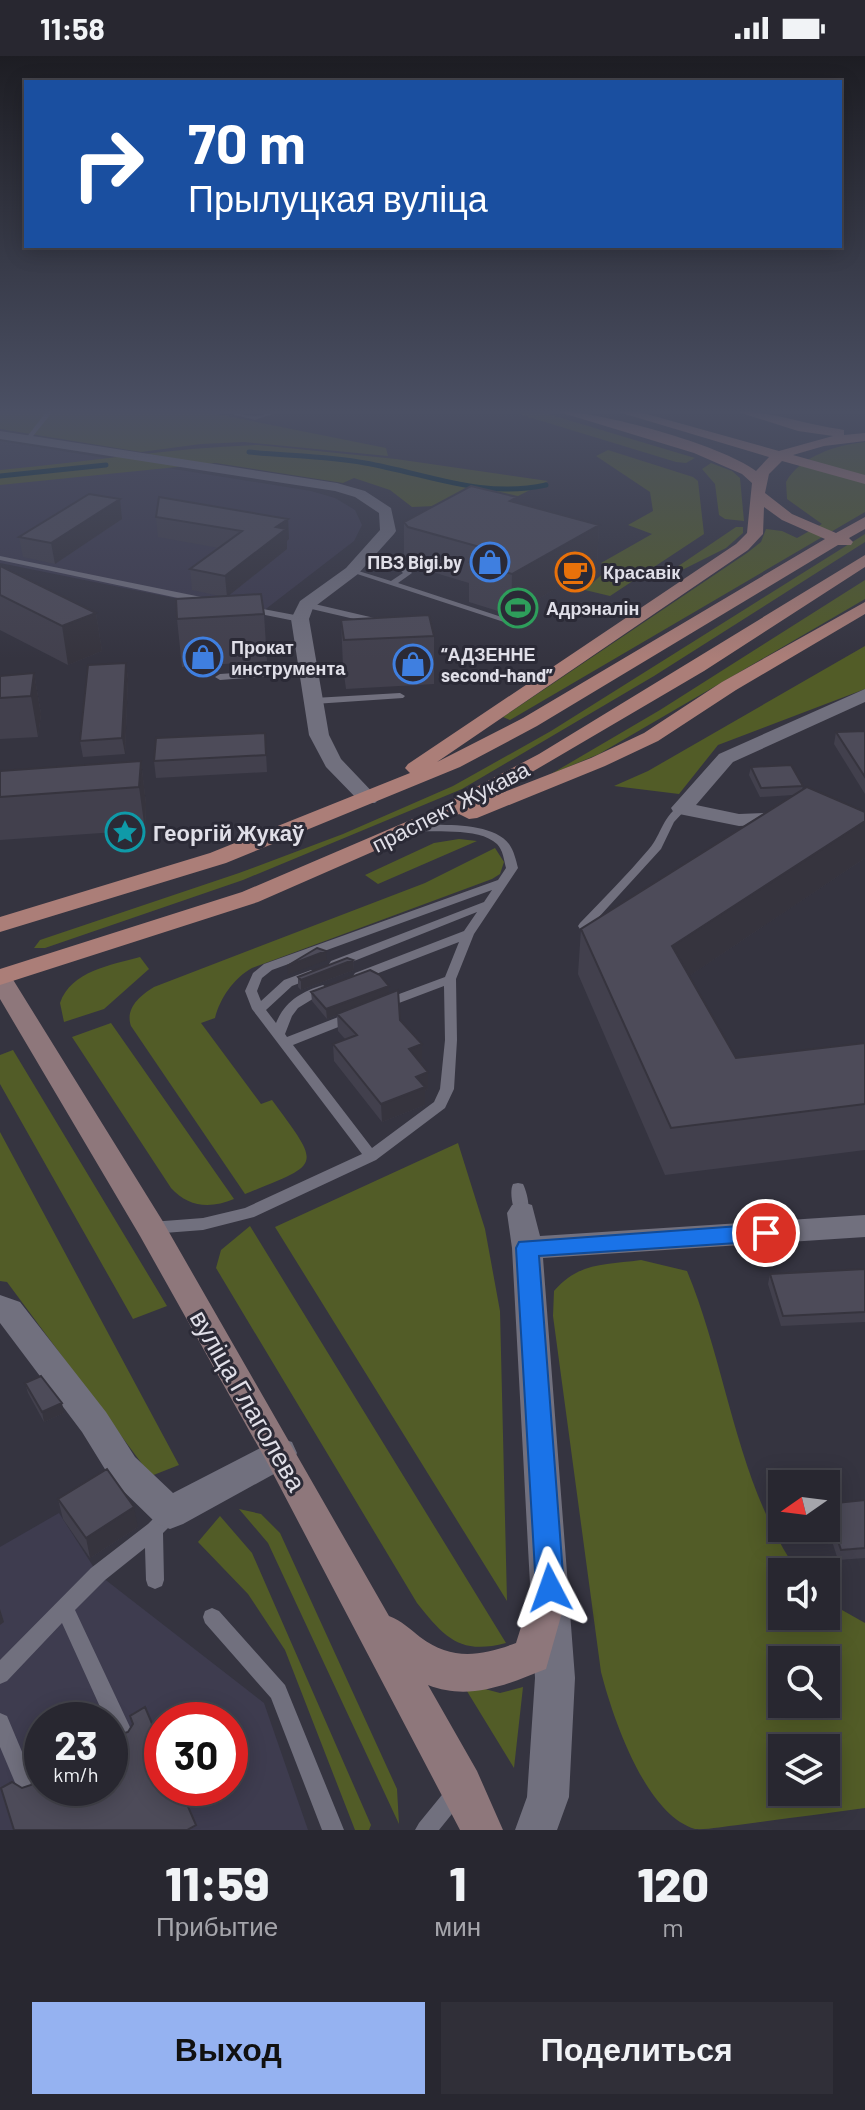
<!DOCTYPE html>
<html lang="ru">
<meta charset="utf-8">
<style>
:root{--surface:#282730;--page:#302f38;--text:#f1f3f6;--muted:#a5a5ab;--line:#44444c;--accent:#95b2f1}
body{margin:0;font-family:Barlow,sans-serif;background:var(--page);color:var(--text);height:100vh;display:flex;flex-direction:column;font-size:30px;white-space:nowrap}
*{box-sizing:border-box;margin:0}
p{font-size:26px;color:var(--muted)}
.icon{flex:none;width:44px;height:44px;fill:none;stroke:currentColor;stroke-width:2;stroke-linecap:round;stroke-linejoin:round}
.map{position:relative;height:1774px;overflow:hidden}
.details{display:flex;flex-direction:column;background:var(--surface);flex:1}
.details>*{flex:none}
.banner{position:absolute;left:24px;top:24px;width:818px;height:168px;border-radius:0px;box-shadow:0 4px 20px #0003,0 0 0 2px var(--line);background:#1a4fa0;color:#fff;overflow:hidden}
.needle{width:52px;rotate:256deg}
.fabs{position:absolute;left:768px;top:1414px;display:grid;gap:16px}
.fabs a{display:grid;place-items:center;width:72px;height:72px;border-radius:0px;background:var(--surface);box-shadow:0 4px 20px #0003,0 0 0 2px var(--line);font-size:40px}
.speed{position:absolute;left:24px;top:1646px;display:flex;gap:16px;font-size:40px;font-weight:700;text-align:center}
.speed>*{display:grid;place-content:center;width:104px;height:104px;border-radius:50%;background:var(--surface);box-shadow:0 4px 20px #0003,0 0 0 2px var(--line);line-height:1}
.speed small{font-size:20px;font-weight:400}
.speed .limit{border:12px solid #d22;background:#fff;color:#111}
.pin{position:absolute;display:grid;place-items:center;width:68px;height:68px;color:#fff;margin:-34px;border:4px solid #fff;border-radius:50%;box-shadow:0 2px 8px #0007}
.me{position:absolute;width:88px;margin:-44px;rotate:356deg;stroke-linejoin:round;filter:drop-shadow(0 0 6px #0008)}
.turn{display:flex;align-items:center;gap:28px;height:168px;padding:0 32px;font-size:36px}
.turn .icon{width:104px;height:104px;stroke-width:2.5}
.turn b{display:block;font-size:56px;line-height:68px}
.eta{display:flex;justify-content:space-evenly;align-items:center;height:136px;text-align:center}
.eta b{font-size:48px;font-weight:800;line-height:56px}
.cta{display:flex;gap:16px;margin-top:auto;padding:16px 32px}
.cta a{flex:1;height:92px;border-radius:0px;background:var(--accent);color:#111;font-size:32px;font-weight:800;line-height:92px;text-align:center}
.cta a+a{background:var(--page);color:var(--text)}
.status{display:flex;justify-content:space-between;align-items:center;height:56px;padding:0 40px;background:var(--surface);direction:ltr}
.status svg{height:22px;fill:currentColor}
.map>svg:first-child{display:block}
.built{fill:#3e3c4f;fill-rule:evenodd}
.green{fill:#525c27;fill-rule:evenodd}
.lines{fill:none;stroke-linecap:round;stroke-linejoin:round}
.stream{stroke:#002a35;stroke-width:5}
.lane{fill:#71707e;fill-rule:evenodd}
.street{fill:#71707e;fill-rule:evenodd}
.secondary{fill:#8e777b;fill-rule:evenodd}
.primary{fill:#ab7e78;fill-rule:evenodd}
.wall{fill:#42404d}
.shaded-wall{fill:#36343e}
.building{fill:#4d4b59;stroke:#36343e;stroke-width:2}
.route{fill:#1a73e8;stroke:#114b97;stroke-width:2}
.labels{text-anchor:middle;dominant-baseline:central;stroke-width:6;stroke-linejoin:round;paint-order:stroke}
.far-poi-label{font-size:18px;font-weight:bold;fill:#e0dfe8;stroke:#2b2a36;text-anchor:start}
.street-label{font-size:22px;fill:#e0dfe8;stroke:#2b2a36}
.poi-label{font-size:22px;font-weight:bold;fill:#e0dfe8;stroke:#2b2a36;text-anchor:start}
.near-street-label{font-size:26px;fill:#e0dfe8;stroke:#2b2a36}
</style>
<div class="status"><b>11:58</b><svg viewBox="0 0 49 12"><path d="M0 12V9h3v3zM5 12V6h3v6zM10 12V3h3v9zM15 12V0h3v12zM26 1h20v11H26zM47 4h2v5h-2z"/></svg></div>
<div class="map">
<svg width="865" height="1774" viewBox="0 0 865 1774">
<rect width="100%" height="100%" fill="#353440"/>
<path class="built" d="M0,385L311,435L335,442L355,454L362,469L354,485L258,559L0,507Z
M59,1457L98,1518L264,1647L308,1774H0V1491ZM42,1664H110V1732H42ZM162,1664H230V1732H162Z"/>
<path class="green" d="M0,355H202L386,392L388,400L244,386L201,388L141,396L0,373Z
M509,355H538L695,402L686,407L676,406Z
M865,386V456L510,664L503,661L747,497L761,486L766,473L782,475L797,482L822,468L787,443L786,426C800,400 837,389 865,386Z
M258,389L396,403L548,425L504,447L412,451L390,434L354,422L343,427L216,407L0,429V414C86,406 172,392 258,389Z
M608,394L693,421L698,425L704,478L610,540L585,534L610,511L601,507L652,478L628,469L653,455L650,436L596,400Z
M711,407L732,415L740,422L744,465L725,463L719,459L715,428L702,413Z
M736,471H743V477L726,492L680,515L674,513Z
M865,478V486L654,620L462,733L243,824L45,892H34L40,884L239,817L343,778L453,730L551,675Z
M865,524V543L599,698L551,718L660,654Z
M865,590V633L718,689L679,738L614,730L648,715Z
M459,783L477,785L378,828L365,819L434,787Z
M495,792L504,806L500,818L492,823L252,912C234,922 220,942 215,962L201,967L261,1048L272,1044C322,1112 322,1107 245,1138L131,970C125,953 139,940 154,931L425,827Z
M140,901L149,913L104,953L64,966L60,947C71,915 111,909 140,901Z
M111,967L234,1143C210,1153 188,1151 171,1132L72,981Z
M13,994L167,1250L133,1263L0,1028V999Z
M0,1076L179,1409L151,1420L7,1226L0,1225Z
M458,1087L485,1173L500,1255L507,1545L275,1171Z
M250,1170L506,1587C460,1599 445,1582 417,1547L216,1212L221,1194Z
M641,1204L687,1215C728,1314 736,1426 798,1516H782V1560H826V1545L865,1567V1752C823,1758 780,1763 738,1769C726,1770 707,1774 695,1773C645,1758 613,1662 601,1616L553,1260L554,1235C579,1206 605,1209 641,1204ZM826,1604V1648H782V1604ZM782,1692H826V1736H782Z
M239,1453L261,1458L280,1477L397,1733L399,1768L268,1487Z
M220,1460L252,1497L371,1769L369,1774H355L285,1594L248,1538L198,1486Z
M462,1627L500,1637L523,1631L514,1712Z"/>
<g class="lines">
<path class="stream" d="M249,396C288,400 327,400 365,407C428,418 482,443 546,429
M0,420L106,409"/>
<path class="lane" d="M47,355H53L30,384H26V382Z
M220,355C232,355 243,360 255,360C264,360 272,355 282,355L255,364Z
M0,500L206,542L210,545L206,548L0,504Z
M392,502H398L412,517L398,527L514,565L507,567L348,515L352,513L391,525L403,517L392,506Z
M306,546L383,564L384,566L380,569L303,551V547Z
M248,550L300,560L304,563L300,566L245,555V551Z
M308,612L311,613V617L220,624L215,621L220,618Z
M400,637L405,640L403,642L314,648L309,645L314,642Z
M682,749L687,752L674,766L661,793L588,873H580L578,870L580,867C603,843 627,819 649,793C662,778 663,758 682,749Z
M411,769C437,769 492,765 509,788C514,795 516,804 518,812L474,878L456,923L457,984L454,1033L445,1052L376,1104L254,1161L203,1174L151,1178L146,1176L144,1172L146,1168L151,1166L203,1162L245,1152L362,1098L252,953L245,935L253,917L264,908L498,824L506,812C504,804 503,794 497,788C478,770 431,778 407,774L406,772ZM492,834L484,846L331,905L329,908L331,911H339L477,856L464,875L355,917L353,920L359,924L363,923L459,886L445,921L383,944L381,947L387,951L391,950L444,930L445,984L440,1033L434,1046L372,1092L293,989L356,964L357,961L356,958H346L287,981L285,978L292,960L298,952L329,933L323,929C301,936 285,945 276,967L266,954L292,930L315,921L317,918L311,914L284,924L261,945L257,935L262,922L272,914Z
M518,1127L523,1128C527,1136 531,1153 527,1161L522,1162L517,1161C513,1153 509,1136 513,1128Z
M169,1451L175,1453L178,1459L175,1465L163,1477L164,1524L162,1530L155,1533L148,1530L146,1524L145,1492L105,1524L75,1554L129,1669L132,1676L129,1683L122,1686L115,1683L110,1672V1664H106L62,1567L7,1625L0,1628V1604L91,1512L148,1468L163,1453Z
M212,1552L219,1555L285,1629L344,1774H322L271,1642L205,1567L203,1561L205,1555Z
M0,1657L7,1660L36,1729L33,1736L26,1739L19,1736L0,1691Z
M457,1726L464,1729L467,1736L464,1743L439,1774H415L419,1767L450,1729Z"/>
<path class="street" d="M0,375L337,427L365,435L391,452L396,475L394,478L358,518L313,552L309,563L329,679L341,703L379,743L375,747H361L326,711L309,679L291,563L300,545L346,512L380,474L379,457L355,441L335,435L0,383Z
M865,633V646L733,706L696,749L739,758L787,756L795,757L798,762L795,767L739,770L674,757L671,752L719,698Z
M522,1146L532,1149L540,1180L865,1159V1181L543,1202L575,1622L569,1741L557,1774H515L527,1741L535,1622L512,1192L507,1157L512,1149Z
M0,1239L20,1246L106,1356L135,1401L173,1437L280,1382L292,1386L297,1397L292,1408L183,1468L170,1473L157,1468L111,1423L82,1376L0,1267Z"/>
<path class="secondary" d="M0,914L9,917L12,922L162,1164L389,1560C402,1565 410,1573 420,1581C452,1605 481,1600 516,1587L537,1520L550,1515L563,1520L569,1532L546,1613C506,1629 469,1645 428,1629L477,1715L503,1774H460L268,1408L140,1180L0,943Z"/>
<path class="primary" d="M556,355C599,355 722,389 756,415L769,401L615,355H636L779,395L833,380L798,375L735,355C770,355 804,368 839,373L844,374V379L865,377V385L824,390L793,399L865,419V428L782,405L769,418L765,437L792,458L836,477L865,461V473L849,482L853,486L851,489H838L537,670L460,711L226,807L0,876V861L210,797L410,717L405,712L408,708L736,488L747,477L752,427L742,418L694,397ZM764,451L782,464L825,483L523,662L437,706L748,494L763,478Z
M865,499V511L704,615L486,743L591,702L644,677L722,626L865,546V558L736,634L658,685L605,710L477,762L469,763L459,758L258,846L0,929V913L242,836L427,757L539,698Z"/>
</g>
<path class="wall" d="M517,447L599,469L597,508L511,559L469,546V527L409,509L404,504V466Z
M156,461L288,463L289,483L287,485V493L228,540L264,558L267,605L182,611L177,563L224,541L192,534L190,513L219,492L158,481Z
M122,463L55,508L23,501L19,481Z
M0,510L96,557L102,595L68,609L0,574Z
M341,564L434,580V628L346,633L343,611Z
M126,607L128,623L125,698L83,701L80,685Z
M34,617L41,658L38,681L0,683V620Z
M865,675V738L834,688L836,676Z
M265,677L267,716L156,722L154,705Z
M141,705L146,748L145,774L0,784V715Z
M751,711L803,730L802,734L865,802L689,920L736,1002L865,987V1094L665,1119L578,918L581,873L793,739L760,741L749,719Z
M353,904L354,914L301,934L298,931V921Z
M311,936L389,938L400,964L422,988V1005L420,1006L428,1016V1033L425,1035V1049L382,1066L334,1005L333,988L345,983L338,975L337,959L327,963L312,945Z
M865,1213V1266L781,1270L768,1228L770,1218Z
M25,1327L64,1357L44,1366L28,1337Z
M58,1443L138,1471L90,1502L63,1463Z
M865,1444V1502L838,1504L826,1466V1448Z"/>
<path class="shaded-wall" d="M120,443L122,463L55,508L51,487Z
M288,463L289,483L287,485V493L227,541L225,520L276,471Z
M599,469L597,508L511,559L512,518Z
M96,557L102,595L68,609L62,570Z
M126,607L128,623L125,698L122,682Z
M34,617L41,658L38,681L31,640Z
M141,705L146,748L145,774L139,731Z
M865,765V802L667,935L672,890Z
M326,895L327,904L288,919L287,910Z
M353,904L354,914L301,934V924Z
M389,930V939L327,963L326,953Z
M422,988V1005L409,1010V993Z
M428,1016V1033L425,1035V1049L382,1066L381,1048L416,1021Z
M62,1347L64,1357L44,1366L42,1356Z
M134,1451L138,1471L90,1502L86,1482Z
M0,1553L4,1566L0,1569Z"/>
<path class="building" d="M471,430L517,441L510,445L599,469L512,518L470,506L491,494L408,471L404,466Z
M89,438L120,443L51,487L19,481Z
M159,441L288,463L276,471L286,473L225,520L190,513L242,475L156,461Z
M0,510L96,557L62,570L0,539Z
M261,538L264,558L177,563L176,543Z
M429,559L434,580L344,584L341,564Z
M126,607L122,682L80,685L88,609Z
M34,617L31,640L0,642V620Z
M865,675V721L836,676Z
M265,677L266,699L154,705L156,682Z
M141,705L139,731L0,741V715Z
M791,709L803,730L761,732L751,711Z
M807,731L865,756V765L672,890L736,1002L865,987V1048L671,1072L581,873Z
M317,892L326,895L287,910Z
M347,902L353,904L301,924L298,921Z
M370,914L380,919L389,930L326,953L311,936Z
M398,934L400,964L422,988L409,993L428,1016L416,1021L425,1031L381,1048L333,988L357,979L337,958Z
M865,1213V1256L783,1260L770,1218Z
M41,1320L62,1347L42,1356L25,1327Z
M107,1413L134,1451L86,1482L58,1443Z
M865,1444V1492L841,1494L826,1448Z
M145,1651L162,1691V1732H180L196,1769L187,1774H14L1,1732L12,1726L22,1732L31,1729L36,1721L34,1714L42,1709V1732H110V1673L118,1679L128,1676L133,1668L130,1660Z"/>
<linearGradient id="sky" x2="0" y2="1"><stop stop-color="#1d1d23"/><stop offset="0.59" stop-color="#4b5064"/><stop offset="1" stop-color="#4b5064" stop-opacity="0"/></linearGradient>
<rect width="865" height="603" fill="url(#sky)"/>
<path class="route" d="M766,1168L774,1171L778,1177L774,1183L766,1185L539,1200L564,1532L560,1542L550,1545L540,1542L536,1532L516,1192L519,1186Z"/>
<defs>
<g id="shop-ring" transform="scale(2)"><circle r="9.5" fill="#2b2a36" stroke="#3f7fe0" stroke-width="1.5"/><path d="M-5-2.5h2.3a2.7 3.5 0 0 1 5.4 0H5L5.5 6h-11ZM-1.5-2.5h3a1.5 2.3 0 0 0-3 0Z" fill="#3f7fe0"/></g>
<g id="cafe-ring" transform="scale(2)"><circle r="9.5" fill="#2b2a36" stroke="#e8710a" stroke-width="1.5"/><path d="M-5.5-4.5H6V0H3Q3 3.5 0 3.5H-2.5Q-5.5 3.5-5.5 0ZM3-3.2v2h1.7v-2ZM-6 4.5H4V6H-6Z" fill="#e8710a"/></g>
<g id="stadium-ring" transform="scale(2)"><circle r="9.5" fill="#2b2a36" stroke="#2e9e5b" stroke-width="1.5"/><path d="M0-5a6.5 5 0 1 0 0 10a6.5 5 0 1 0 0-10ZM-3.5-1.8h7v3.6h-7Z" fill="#2e9e5b"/></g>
<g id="sight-ring" transform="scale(2)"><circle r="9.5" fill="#2b2a36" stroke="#0f9aa8" stroke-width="1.5"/><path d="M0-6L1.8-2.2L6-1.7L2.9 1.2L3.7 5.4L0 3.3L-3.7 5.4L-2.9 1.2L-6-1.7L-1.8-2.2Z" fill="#0f9aa8"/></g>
</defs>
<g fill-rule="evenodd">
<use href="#shop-ring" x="490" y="506"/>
<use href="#cafe-ring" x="575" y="516"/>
<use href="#stadium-ring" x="518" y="552"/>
<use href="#shop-ring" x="203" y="601"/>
<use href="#shop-ring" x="413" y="608"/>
<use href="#sight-ring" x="125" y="776"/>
</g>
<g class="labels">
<g class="far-poi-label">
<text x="462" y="506" text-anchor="end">ПВЗ Bigi.by</text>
<text x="603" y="516">Красавік</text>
<text x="546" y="552">Адрэналін</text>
<text x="231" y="591">Прокат<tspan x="231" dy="21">инструмента</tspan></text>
<text x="441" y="598">“АДЗЕННЕ<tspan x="441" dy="21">second-hand”</tspan></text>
</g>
<g class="street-label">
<text transform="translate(450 750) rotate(-27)">праспект Жукава</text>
</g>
<g class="poi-label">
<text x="153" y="776">Георгій Жукаў</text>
</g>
<g class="near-street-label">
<text transform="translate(249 1344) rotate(60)">вуліца Глаголева</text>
</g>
</g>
</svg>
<div class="fabs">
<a><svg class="needle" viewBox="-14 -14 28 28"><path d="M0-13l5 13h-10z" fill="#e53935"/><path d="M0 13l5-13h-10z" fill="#a5a5ab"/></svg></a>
<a><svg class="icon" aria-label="sound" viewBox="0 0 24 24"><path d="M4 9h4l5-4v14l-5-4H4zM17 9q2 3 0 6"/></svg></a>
<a><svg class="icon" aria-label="search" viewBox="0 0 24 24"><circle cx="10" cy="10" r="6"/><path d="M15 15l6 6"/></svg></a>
<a><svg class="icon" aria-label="layers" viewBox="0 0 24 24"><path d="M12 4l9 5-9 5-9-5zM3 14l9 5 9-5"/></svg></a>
</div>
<div class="speed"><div>23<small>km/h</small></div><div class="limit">30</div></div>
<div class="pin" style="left:766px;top:1177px;background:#d93025"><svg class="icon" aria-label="arrive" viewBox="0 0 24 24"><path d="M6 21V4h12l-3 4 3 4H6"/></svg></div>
<svg class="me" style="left:550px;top:1532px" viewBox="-20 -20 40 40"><path d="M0-17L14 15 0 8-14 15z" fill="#1a73e8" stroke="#fff" stroke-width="4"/></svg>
<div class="banner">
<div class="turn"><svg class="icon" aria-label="right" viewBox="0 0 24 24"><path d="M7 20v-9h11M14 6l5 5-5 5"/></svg><div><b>70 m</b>Прылуцкая вуліца</div></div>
</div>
</div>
<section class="details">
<div class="eta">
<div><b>11:59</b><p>Прибытие</p></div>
<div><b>1</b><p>мин</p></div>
<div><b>120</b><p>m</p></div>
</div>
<div class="cta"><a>Выход</a><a>Поделиться</a></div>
</section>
